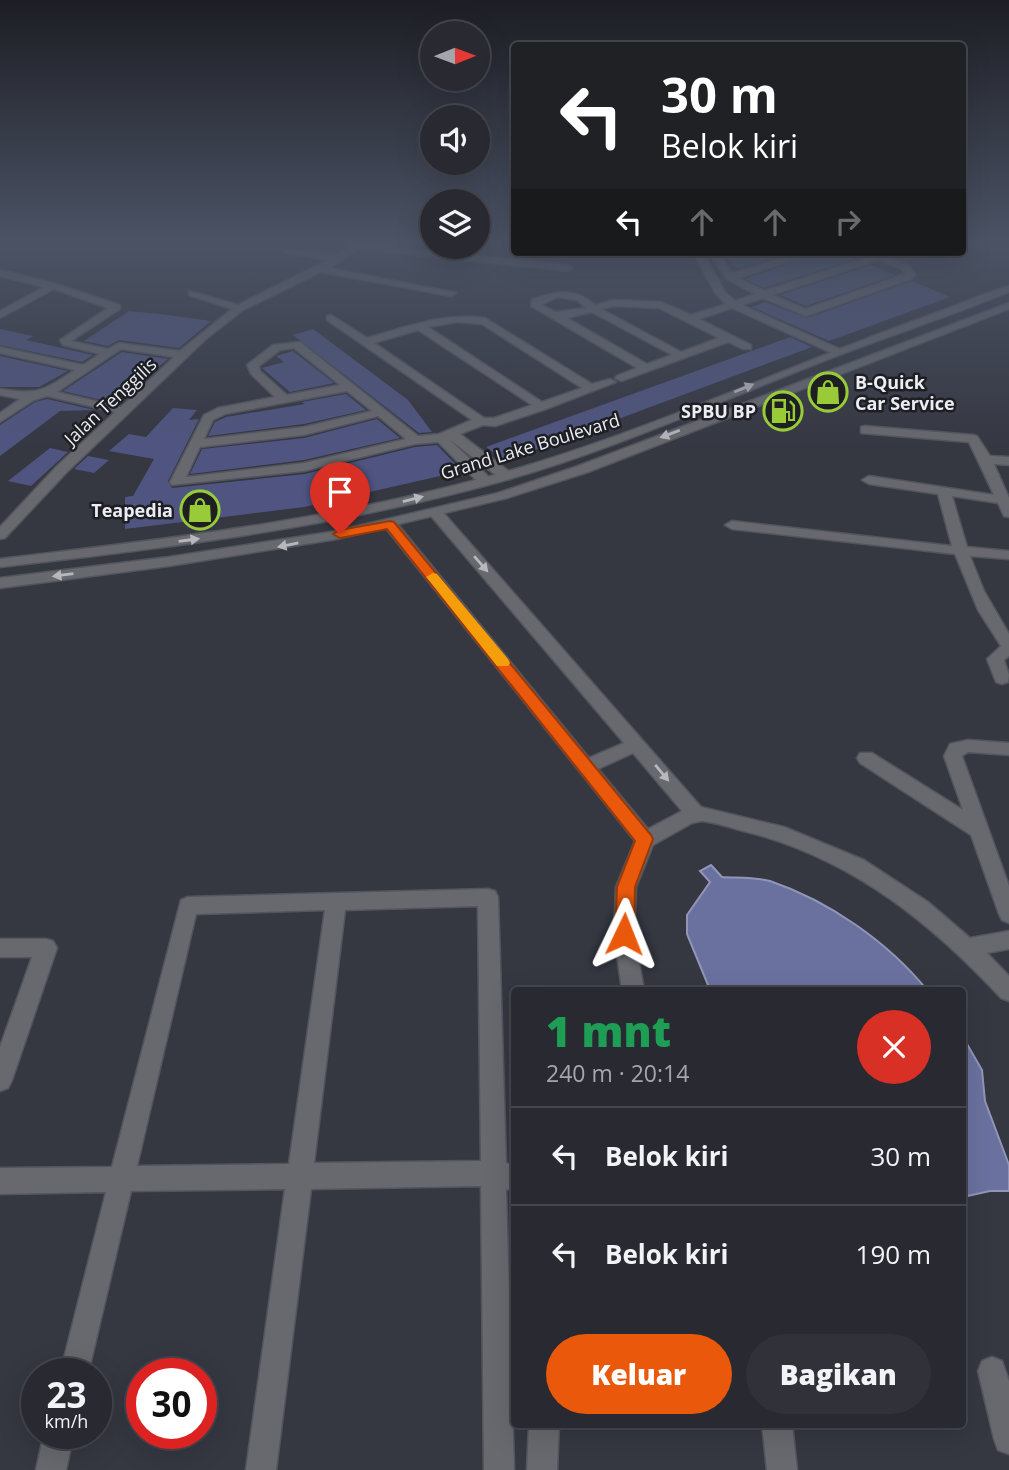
<!DOCTYPE html>
<html lang="id">
<meta charset="utf-8">
<style>
:root{--surface:#282931;--page:#303139;--text:#f1f3f6;--muted:#a5a6ab;--line:#44454d;--accent:#ea580c}
body{margin:0;font-family:"Open Sans",sans-serif;background:var(--page);color:var(--text);height:100vh;display:flex;flex-direction:column;font-size:26px;white-space:nowrap}
*{box-sizing:border-box;margin:0}
p{font-size:23px;color:var(--muted)}
.icon{flex:none;width:38px;height:38px;fill:none;stroke:currentColor;stroke-width:2;stroke-linecap:round;stroke-linejoin:round}
.map{position:relative;flex:1;overflow:hidden}
.details{position:absolute;left:511px;top:987px;width:455px;height:441px;display:flex;flex-direction:column;background:var(--surface);border-radius:7px;box-shadow:0 7px 28px #0002,0 0 0 2px var(--line)}
.details>*{flex:none}
.hud{position:absolute;left:511px;top:42px;width:455px;height:214px;border-radius:7px;box-shadow:0 7px 28px #0002,0 0 0 2px var(--line);background:#202124;color:#fff;overflow:hidden}
.needle{width:46px;rotate:89deg}
.fabs{position:absolute;left:420px;top:21px;display:grid;gap:14px}
.fabs a{display:grid;place-items:center;width:70px;height:70px;border-radius:50%;background:var(--surface);box-shadow:0 7px 28px #0002,0 0 0 2px var(--line);font-size:35px}
.speed{position:absolute;left:21px;top:1358px;display:flex;gap:14px;font-size:35px;font-weight:700;text-align:center}
.speed>*{display:grid;place-content:center;width:91px;height:91px;border-radius:50%;background:var(--surface);box-shadow:0 7px 28px #0002,0 0 0 2px var(--line);line-height:1}
.speed small{font-size:18px;font-weight:400}
.speed .limit{border:10px solid #d22;background:#fff;color:#111}
.pin{position:absolute;display:grid;place-items:center;width:60px;height:60px;color:#fff;margin:-72px -30px;border-radius:50% 50% 50% 0;rotate:-45deg;box-shadow:0 0 7px #0007}
.pin .icon{rotate:45deg}
.me{position:absolute;width:77px;margin:-38px;rotate:2deg;stroke-linejoin:round;filter:drop-shadow(0 0 5px #0008)}
.turn{display:flex;align-items:center;gap:24px;height:147px;padding:0 35px;font-size:32px}
.turn .icon{width:91px;height:91px;stroke-width:2.5}
.turn b{display:block;font-size:49px;line-height:60px}
.lanes{display:flex;align-items:center;height:66px;padding:0 35px;background:#0003;justify-content:center;gap:35px;direction:ltr}
.lanes .off{opacity:.35}
.round{display:grid;place-items:center;flex:none;width:74px;height:74px;border-radius:37px;background:var(--page)}
.summary{display:flex;align-items:center;justify-content:space-between;height:119px;padding:0 35px}
h1{font-size:42px;font-weight:800;line-height:52px;color:#1e9e55}
.cta{display:flex;gap:14px;margin-top:auto;padding:14px 35px}
.cta a{flex:1;height:80px;border-radius:42px;background:var(--accent);color:#fff;font-size:28px;font-weight:800;line-height:80px;text-align:center}
.cta a+a{background:var(--page);color:var(--text)}
ul{padding:0;list-style:none}
li{display:flex;align-items:center;gap:21px;height:98px;padding:0 35px;border-top:2px solid var(--line)}
li div{flex:1}
li b{display:block;font-size:26px}
li em{font-style:normal}
.map>svg:first-child{display:block}
.water{fill:#6a719e;stroke:#9196b8;stroke-width:2}
.building{fill:#4f5580}
.lines{fill:none;stroke-linecap:round;stroke-linejoin:round}
.minor-casing{stroke:#52545e;stroke-width:3}
.tertiary-casing{stroke:#52545e;stroke-width:3}
.minor{fill:#68696e;fill-rule:evenodd}
.tertiary{fill:#68696e;fill-rule:evenodd}
.oneway{fill:#b7b8be}
.route{fill:#ea580c;stroke:#983908;stroke-width:2}
.slow{fill:#f59e0b}
.labels{text-anchor:middle;dominant-baseline:central;stroke-width:5;stroke-linejoin:round;paint-order:stroke}
.far-poi-label{font-size:18px;font-weight:bold;fill:#ecedf4;stroke:#1e1f23;text-anchor:end}
.far-street-label{font-size:18px;fill:#ecedf4;stroke:#1e1f23}
</style>
<div class="map">
<svg width="1009" height="1470" viewBox="0 0 1009 1470">
<rect width="100%" height="100%" fill="#353741"/>
<path class="water" d="M711,865L722,877C737,878 755,877 770,881C829,901 888,942 927,990H710L687,934V915L710,882L700,871Z
M963,1037L982,1070L985,1101L1009,1165V1191H990L963,1197Z"/>
<path class="building" d="M721,252H795L739,268L731,265L735,263L726,259Z
M822,252H838L855,259L764,288L745,279Z
M871,265L895,275L806,306L780,295Z
M912,281L950,297L829,341L752,307L765,302L807,318Z
M129,311L160,314L211,321L179,348L119,340L108,346L84,341Z
M0,329L33,336L26,340L93,355L82,362L0,345Z
M313,329L408,400L432,432L419,433L293,335Z
M790,337L812,347L505,461L486,447Z
M293,351L334,383L290,392L262,368L284,362L276,356Z
M122,352L168,359L128,392L119,391L106,401L63,391Z
M0,356L68,371L39,387H0Z
M346,394L366,410L304,424L208,436L215,422L226,417L305,404L302,402Z
M47,399L94,410L60,411L0,456V425L35,402Z
M173,408L197,410L189,420L199,419L168,481L172,488L305,474L415,447L437,445L462,471L304,507L125,529V497L133,496L154,459L109,451L129,434L146,437Z
M377,419L400,438L304,460L190,474L202,449L304,438Z
M50,448L68,452L31,486L8,481Z
M88,456L109,460L94,473L74,469Z"/>
<g class="lines">
<g class="minor-casing">
<path id="minor" d="M356,243L568,265L573,268L568,271L359,249L329,268L456,293L451,296L321,272L243,310L206,339L66,473L5,538L0,539V527L56,467L115,412L47,396L34,400L0,422V413L20,399L0,395V389C40,395 42,391 75,370L0,353V347L83,365L100,354L63,345L60,340L108,308L54,289L0,318V311L44,287L0,276V270L56,284L120,305V309L71,341L108,349L119,343L180,351L232,309L189,295V291L238,305L328,260L285,253V249L335,256ZM121,349L174,357L121,407L57,392Z
M693,252H703L725,292L735,301L755,294L727,279L708,252H718L732,273L804,252H819L738,278L764,291L878,254L908,265L915,274L911,279L806,316L763,298L742,305L842,350V354H834L732,308L699,319L751,345V349H743L728,342L621,381L615,378L617,376L637,368L531,306L532,300C556,291 575,287 595,305L614,300L661,302L691,315L726,304L716,294ZM878,260L902,269L905,274L806,309L772,295ZM558,297L577,300L586,308L556,312L541,305ZM614,306L659,308L719,338L681,352L601,309ZM592,312L672,355L647,364L567,318Z
M928,252H938L931,257L926,254Z
M331,315L367,338C406,327 444,312 485,318L592,384L610,379L616,382L546,409L495,426L483,425L460,434L511,473V479H501L449,439L490,478V484H480L438,442L415,444L304,471L172,485L170,482L204,415L218,408L275,397L251,374L247,365L273,345L300,342L418,436L439,434L472,420L327,320V316ZM457,322L482,324L582,388L542,402L428,327ZM418,330L532,405L494,418H484L374,343ZM294,348L340,385L287,395L260,371L259,366L280,350ZM347,391L372,411L304,427L204,439L213,420L225,414ZM378,416L406,439L304,463L186,477L200,447L304,435Z
M865,426L973,435L977,436L990,456L1009,457V465L994,464L1009,498V517L1004,516L998,503L952,496L967,547L1009,551V559L970,556L984,591L1009,634V656L1004,660L1009,675L1008,682L1002,684L996,682L987,659L1001,646L978,610L955,554L732,529L725,525L732,521L952,546L938,494L869,484L862,480L869,476L994,495L969,442L861,433V427Z
M436,509L441,510L701,807L784,827L864,860L928,902L970,938L1009,931V949L987,953L1009,976V1001L1001,998C931,923 855,862 755,834C737,830 720,823 702,821L692,823L653,845L636,887L634,934L644,990H622L614,934L616,887L635,841L385,527V521H395L589,758L624,743L431,516L429,513ZM633,753L682,811L648,829L598,769Z
M968,740L1009,743V755L968,752L962,756L1009,886V923L1002,920L999,914L971,835L860,763L857,758L860,753H872L963,810L944,756L950,744Z
M488,889L495,891L498,897L506,1163L514,1166V1190L506,1189L514,1470H484L481,1186L311,1189L276,1470H246L285,1189L131,1191L88,1374H60L106,1192L0,1194V1168L112,1167L181,900L188,897ZM478,906L481,1161L314,1163L345,910ZM325,910L289,1164L137,1166L196,914Z
M0,939H46L53,941L57,948L12,1080L8,1088L0,1091V1047L32,957H0Z
M992,1357L1002,1361L1009,1381V1454L998,1450L994,1439L978,1371L982,1361Z
M529,1424H559L557,1470H527Z
M762,1424H792L797,1470H767Z
M44,1433H74L66,1470H36Z"/>
</g>
<g class="tertiary-casing">
<path id="tertiary" d="M1009,286V292C945,318 880,339 816,364C711,405 608,452 499,482C336,527 168,548 0,567V559C178,538 357,517 529,465C666,423 796,363 930,315C956,306 982,294 1009,286Z
M1009,303V309L588,472L507,498L337,539L169,566L0,588V578L169,557L337,531L498,493L578,466Z"/>
</g>
<use href="#minor" class="minor"/>
<use href="#tertiary" class="tertiary"/>
</g>
<defs><path id="oneway-solid" d="M-6-.8H1V-3.2L6.5 0L1 3.2V.8H-6Z" transform="scale(1.75)"/></defs>
<g class="oneway">
<use href="#oneway-solid" transform="translate(744 388) rotate(-22)"/>
<use href="#oneway-solid" transform="translate(670 434) rotate(159)"/>
<use href="#oneway-solid" transform="translate(413 499) rotate(-14)"/>
<use href="#oneway-solid" transform="translate(189 540) rotate(-8)"/>
<use href="#oneway-solid" transform="translate(288 545) rotate(169)"/>
<use href="#oneway-solid" transform="translate(481 564) rotate(49)"/>
<use href="#oneway-solid" transform="translate(63 575) rotate(173)"/>
<use href="#oneway-solid" transform="translate(662 773) rotate(50)"/>
</g>
<linearGradient id="sky" x2="0" y2="1"><stop stop-color="#1d1e24"/><stop offset="0.54" stop-color="#4b5365"/><stop offset="1" stop-color="#4b5365" stop-opacity="0"/></linearGradient>
<rect width="1009" height="448" fill="url(#sky)"/>
<path class="route" d="M390,521L394,522L651,835L653,839L635,887L634,934L631,939L624,942L617,939L615,934L617,887L635,841L387,529L340,538L333,534L340,530Z"/>
<path class="slow" d="M433,573L437,574L508,659L510,663L508,666H497L428,579L426,577Z"/>
<defs>
<g id="shop-ring" transform="scale(2.0125)"><circle r="9.5" fill="#1e1f23" stroke="#98cb37" stroke-width="1.5"/><path d="M-5-2.5h2.3a2.7 3.5 0 0 1 5.4 0H5L5.5 6h-11ZM-1.5-2.5h3a1.5 2.3 0 0 0-3 0Z" fill="#98cb37"/></g>
<g id="fuel-ring" transform="scale(2.0125)"><circle r="9.5" fill="#1e1f23" stroke="#98cb37" stroke-width="1.5"/><path d="M-5.5-6h7V0h2V4h1.3V-2.5L3-4.5l.8-.8L6-3V5H2.5V1h-1V6h-7ZM-4.2-4.7v3.2H.2V-4.7Z" fill="#98cb37"/></g>
</defs>
<g fill-rule="evenodd">
<use href="#shop-ring" x="828" y="392"/>
<use href="#fuel-ring" x="783" y="411"/>
<use href="#shop-ring" x="200" y="510"/>
</g>
<g class="labels">
<g class="far-poi-label">
<text x="855" y="382" text-anchor="start">B-Quick<tspan x="855" dy="21">Car Service</tspan></text>
<text x="756" y="411">SPBU BP</text>
<text x="173" y="510">Teapedia</text>
</g>
<g class="far-street-label">
<text transform="translate(110 401) rotate(-43)">Jalan Tenggilis</text>
<text transform="translate(530 446) rotate(-17)">Grand Lake Boulevard</text>
</g>
</g>
</svg>
<div class="fabs">
<a><svg class="needle" viewBox="-14 -14 28 28"><path d="M0-13l5 13h-10z" fill="#e53935"/><path d="M0 13l5-13h-10z" fill="#a5a6ab"/></svg></a>
<a><svg class="icon" aria-label="sound" viewBox="0 0 24 24"><path d="M4 9h4l5-4v14l-5-4H4zM17 9q2 3 0 6"/></svg></a>
<a><svg class="icon" aria-label="layers" viewBox="0 0 24 24"><path d="M12 4l9 5-9 5-9-5zM3 14l9 5 9-5"/></svg></a>
</div>
<div class="speed"><div>23<small>km/h</small></div><div class="limit">30</div></div>
<div class="pin" style="left:340px;top:534px;background:#d93025"><svg class="icon" aria-label="arrive" viewBox="0 0 24 24"><path d="M6 21V4h12l-3 4 3 4H6"/></svg></div>
<svg class="me" style="left:624px;top:934px" viewBox="-20 -20 40 40"><path d="M0-17L14 15 0 8-14 15z" fill="#ea580c" stroke="#fff" stroke-width="4"/></svg>
<div class="hud">
<div class="turn"><svg class="icon" aria-label="left" viewBox="0 0 24 24"><path d="M17 20v-9H6M10 6l-5 5 5 5"/></svg><div><b>30 m</b>Belok kiri</div></div>
<div class="lanes"><svg class="icon" aria-label="left" viewBox="0 0 24 24"><path d="M17 20v-9H6M10 6l-5 5 5 5"/></svg><svg class="icon off" aria-label="ahead" viewBox="0 0 24 24"><path d="M12 20V5M6 11l6-6 6 6"/></svg><svg class="icon off" aria-label="ahead" viewBox="0 0 24 24"><path d="M12 20V5M6 11l6-6 6 6"/></svg><svg class="icon off" aria-label="right" viewBox="0 0 24 24"><path d="M7 20v-9h11M14 6l5 5-5 5"/></svg></div>
</div>
<section class="details">
<div class="summary"><div><h1>1 mnt</h1><p>240 m · 20:14</p></div><a class="round" style="background:#d93025;color:#fff"><svg class="icon" aria-label="close" viewBox="0 0 24 24"><path d="M6 6l12 12M18 6L6 18"/></svg></a></div>
<ul>
<li><svg class="icon" aria-label="left" viewBox="0 0 24 24"><path d="M17 20v-9H6M10 6l-5 5 5 5"/></svg><div><b>Belok kiri</b></div><em>30 m</em></li>
<li><svg class="icon" aria-label="left" viewBox="0 0 24 24"><path d="M17 20v-9H6M10 6l-5 5 5 5"/></svg><div><b>Belok kiri</b></div><em>190 m</em></li>
</ul>
<div class="cta"><a>Keluar</a><a>Bagikan</a></div>
</section>
</div>
